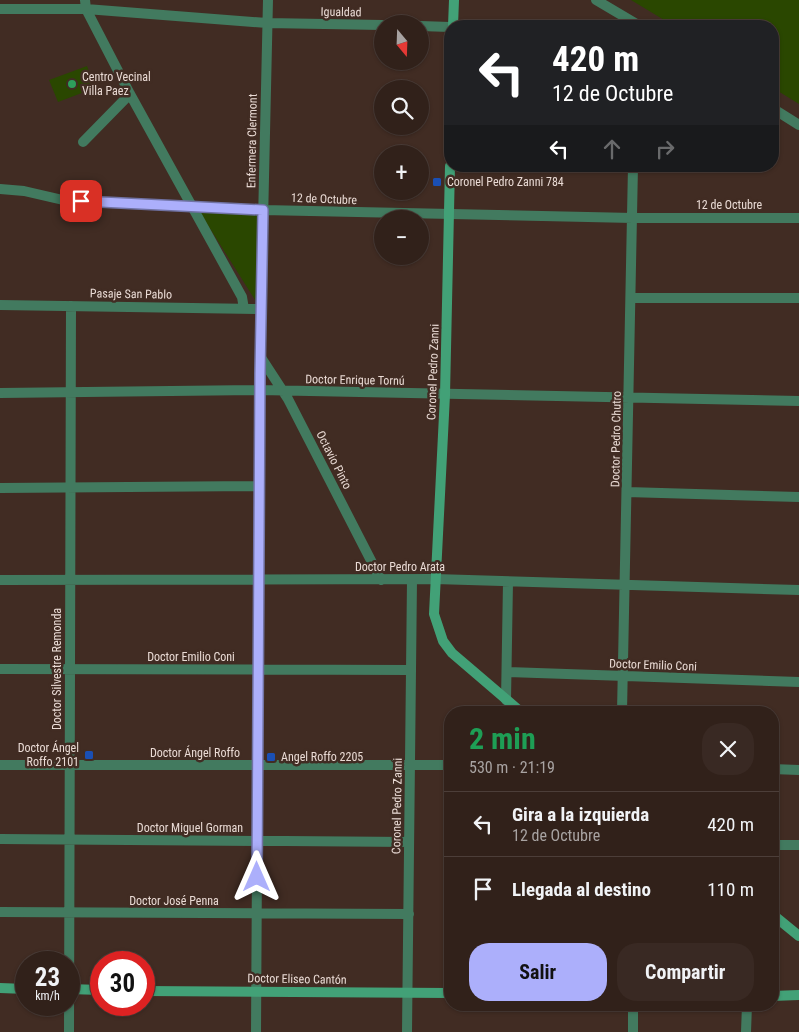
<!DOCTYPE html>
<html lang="es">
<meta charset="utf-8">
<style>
:root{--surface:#31211a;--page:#392923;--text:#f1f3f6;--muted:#a8a3a2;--line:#4c3e39;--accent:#acaffb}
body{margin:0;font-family:"Roboto Condensed",sans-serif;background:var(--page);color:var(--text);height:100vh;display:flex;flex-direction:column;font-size:19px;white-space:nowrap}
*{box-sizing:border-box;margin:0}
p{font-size:16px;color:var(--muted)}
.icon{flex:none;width:28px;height:28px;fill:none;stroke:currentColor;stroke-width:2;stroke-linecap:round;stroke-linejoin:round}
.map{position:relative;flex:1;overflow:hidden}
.details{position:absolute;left:444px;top:706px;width:335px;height:305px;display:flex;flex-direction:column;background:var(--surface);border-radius:20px;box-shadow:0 1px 4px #0004,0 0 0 1px var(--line)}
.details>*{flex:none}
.banner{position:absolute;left:444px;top:20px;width:335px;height:152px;border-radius:20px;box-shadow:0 1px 4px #0004,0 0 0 1px var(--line);background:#202124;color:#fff;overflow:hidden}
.needle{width:32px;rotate:161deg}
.controls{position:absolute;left:374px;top:15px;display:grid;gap:10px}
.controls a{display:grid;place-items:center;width:55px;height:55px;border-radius:50%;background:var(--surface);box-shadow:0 1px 4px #0004,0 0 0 1px var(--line);font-size:25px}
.speed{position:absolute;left:15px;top:951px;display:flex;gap:10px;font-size:25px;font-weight:700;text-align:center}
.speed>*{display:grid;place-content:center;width:65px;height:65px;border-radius:50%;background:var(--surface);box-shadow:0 1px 4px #0004,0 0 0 1px var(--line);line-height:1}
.speed small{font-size:12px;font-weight:400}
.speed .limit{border:8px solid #d22;background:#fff;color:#111}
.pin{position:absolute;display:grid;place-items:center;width:42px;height:42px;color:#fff;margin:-21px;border-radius:10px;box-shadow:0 2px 8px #0006}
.me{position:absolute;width:55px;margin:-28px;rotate:0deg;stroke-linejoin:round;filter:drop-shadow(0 0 4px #0008)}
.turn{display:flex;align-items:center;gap:18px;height:105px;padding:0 25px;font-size:22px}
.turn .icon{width:65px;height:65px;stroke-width:2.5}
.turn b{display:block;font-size:35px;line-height:42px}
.lanes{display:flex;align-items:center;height:48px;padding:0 25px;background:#0003;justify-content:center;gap:25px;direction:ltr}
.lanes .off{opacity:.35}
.round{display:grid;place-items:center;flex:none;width:52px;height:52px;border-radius:20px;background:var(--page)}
.head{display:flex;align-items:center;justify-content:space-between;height:85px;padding:0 25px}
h1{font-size:30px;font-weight:700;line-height:38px;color:#1e9e55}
.button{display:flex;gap:10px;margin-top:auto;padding:10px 25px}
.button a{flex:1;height:58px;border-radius:20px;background:var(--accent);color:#111;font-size:20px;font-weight:700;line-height:58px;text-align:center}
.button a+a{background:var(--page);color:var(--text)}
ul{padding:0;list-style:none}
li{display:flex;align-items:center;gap:15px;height:65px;padding:0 25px;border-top:1px solid var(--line)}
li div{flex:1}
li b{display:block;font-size:19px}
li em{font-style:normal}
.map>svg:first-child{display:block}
.green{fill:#2a4700}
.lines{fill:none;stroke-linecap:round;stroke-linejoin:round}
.street{stroke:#427a5f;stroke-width:10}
.secondary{stroke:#42a177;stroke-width:10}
.route-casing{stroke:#7072a3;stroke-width:12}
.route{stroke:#acaffb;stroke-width:9}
.leisure-dot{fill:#2e9e5b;stroke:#412c23;stroke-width:2}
.transit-dot{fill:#1a4fb4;stroke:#412c23;stroke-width:2}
.labels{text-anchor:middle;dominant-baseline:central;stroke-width:5;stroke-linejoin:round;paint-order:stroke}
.street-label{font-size:12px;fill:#eadbd5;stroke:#412c23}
.poi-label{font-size:12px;fill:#eadbd5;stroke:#412c23;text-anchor:start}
</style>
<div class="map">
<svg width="799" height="1032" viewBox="0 0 799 1032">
<rect width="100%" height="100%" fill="#412c23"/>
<path class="green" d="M631,0H799V104L773,88L772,26H674Z
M87,66L95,88L58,102L49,80Z
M199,211L259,213L257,303Z"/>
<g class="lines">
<path class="street" d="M85,0L86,9L130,94L242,297L244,309
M596,0L640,26
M0,9H86L267,23L382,25
M420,26L450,27
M772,108L799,125
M83,142L130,94
M0,189L24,191L63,200L263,210L633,218H799
M631,298H799
M0,305L261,309
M260,356L288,399L381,580
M0,393L260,390L799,401
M0,488L259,486
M627,492L799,497
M0,580L435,579L799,590
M0,669L411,670
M507,672L799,682
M506,700L508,582
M622,712L633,166
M0,765H450
M772,769L799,770
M0,839L409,842
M772,845H799
M0,912L409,914
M69,1032L71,306
M256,1032L260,355L268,0
M407,1032L412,580
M633,1032V1005
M746,1032L747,1005"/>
<path class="secondary" d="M453,26L454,0
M450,166L445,395L434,614L443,641L452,653L521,712
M772,914L799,936
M0,988L26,989
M69,989L101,990
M144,991L450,993
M772,996L799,995"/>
</g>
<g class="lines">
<g class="route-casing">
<path id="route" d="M81,201L263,210L260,373L257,877"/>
</g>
<use href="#route" class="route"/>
</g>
<circle class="leisure-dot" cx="72" cy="84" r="5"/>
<g class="transit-dot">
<rect x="432" y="177" width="10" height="10" rx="2.5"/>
<rect x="84" y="750" width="10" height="10" rx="2.5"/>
<rect x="266" y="752" width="10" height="10" rx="2.5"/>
</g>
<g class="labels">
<g class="street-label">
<text transform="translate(341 12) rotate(1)">Igualdad</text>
<text transform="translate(252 141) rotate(-89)">Enfermera Clermont</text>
<text transform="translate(324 199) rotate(2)">12 de Octubre</text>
<text x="729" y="205">12 de Octubre</text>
<text transform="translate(131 294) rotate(1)">Pasaje San Pablo</text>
<text transform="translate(433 372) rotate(-88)">Coronel Pedro Zanni</text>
<text transform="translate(355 380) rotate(1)">Doctor Enrique Tornú</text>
<text transform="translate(616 439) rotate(-89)">Doctor Pedro Chutro</text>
<text transform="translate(334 460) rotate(63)">Octavio Pinto</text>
<text x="400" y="567">Doctor Pedro Arata</text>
<text x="191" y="657">Doctor Emilio Coni</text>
<text transform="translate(653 665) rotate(2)">Doctor Emilio Coni</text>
<text transform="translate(57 669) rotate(-90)">Doctor Silvestre Remonda</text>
<text x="195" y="753">Doctor Ángel Roffo</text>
<text transform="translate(397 806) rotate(-89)">Coronel Pedro Zanni</text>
<text x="190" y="828">Doctor Miguel Gorman</text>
<text x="174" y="901">Doctor José Penna</text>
<text transform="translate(297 979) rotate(1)">Doctor Eliseo Cantón</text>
</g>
<g class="poi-label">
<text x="82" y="77">Centro Vecinal<tspan x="82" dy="14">Villa Paez</tspan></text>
<text x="447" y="182">Coronel Pedro Zanni 784</text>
<text x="79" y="748" text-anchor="end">Doctor Ángel<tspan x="79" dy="14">Roffo 2101</tspan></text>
<text x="281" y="757">Angel Roffo 2205</text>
</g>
</g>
</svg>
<div class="controls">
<a><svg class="needle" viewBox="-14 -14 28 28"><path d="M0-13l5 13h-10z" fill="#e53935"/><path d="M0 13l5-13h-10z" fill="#a8a3a2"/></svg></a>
<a><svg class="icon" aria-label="search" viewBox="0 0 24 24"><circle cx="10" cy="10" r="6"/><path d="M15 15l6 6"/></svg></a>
<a>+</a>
<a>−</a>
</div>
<div class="speed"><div>23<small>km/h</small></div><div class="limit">30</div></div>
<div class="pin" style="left:81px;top:201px;background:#d93025"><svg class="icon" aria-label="arrive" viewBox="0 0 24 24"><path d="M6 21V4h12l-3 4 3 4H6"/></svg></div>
<svg class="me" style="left:257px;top:877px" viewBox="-20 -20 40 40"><path d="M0-17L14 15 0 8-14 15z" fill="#acaffb" stroke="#fff" stroke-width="4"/></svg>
<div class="banner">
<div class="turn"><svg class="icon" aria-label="left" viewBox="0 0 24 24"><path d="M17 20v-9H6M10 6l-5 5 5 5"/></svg><div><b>420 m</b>12 de Octubre</div></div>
<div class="lanes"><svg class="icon" aria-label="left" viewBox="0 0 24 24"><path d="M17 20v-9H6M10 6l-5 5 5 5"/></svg><svg class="icon off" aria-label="ahead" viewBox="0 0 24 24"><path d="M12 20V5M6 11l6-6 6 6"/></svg><svg class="icon off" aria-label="right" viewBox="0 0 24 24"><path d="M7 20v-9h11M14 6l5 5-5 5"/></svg></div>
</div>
<section class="details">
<div class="head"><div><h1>2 min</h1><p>530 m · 21:19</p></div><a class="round"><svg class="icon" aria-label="close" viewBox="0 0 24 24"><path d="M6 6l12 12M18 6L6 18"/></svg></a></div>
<ul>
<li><svg class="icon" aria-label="left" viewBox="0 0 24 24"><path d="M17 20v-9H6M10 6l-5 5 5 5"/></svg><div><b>Gira a la izquierda</b><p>12 de Octubre</p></div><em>420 m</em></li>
<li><svg class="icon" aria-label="arrive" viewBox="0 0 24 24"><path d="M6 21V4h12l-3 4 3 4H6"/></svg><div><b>Llegada al destino</b></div><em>110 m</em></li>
</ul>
<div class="button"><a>Salir</a><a>Compartir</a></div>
</section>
</div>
